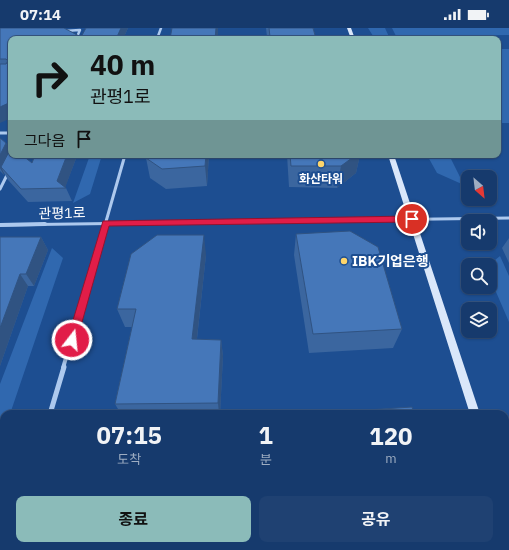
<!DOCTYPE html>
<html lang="ko">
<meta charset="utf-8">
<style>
:root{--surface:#163a6d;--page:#1f4172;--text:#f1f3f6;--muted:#9eadc2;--line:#355480;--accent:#8bbbb9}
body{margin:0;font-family:"IBM Plex Sans","Noto Sans KR",sans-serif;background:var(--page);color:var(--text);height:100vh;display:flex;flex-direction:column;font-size:15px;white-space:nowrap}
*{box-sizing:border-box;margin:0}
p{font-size:13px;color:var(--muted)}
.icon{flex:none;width:22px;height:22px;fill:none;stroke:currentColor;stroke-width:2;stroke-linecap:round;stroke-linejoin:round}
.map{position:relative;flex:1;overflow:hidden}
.drawer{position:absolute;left:0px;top:382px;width:509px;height:140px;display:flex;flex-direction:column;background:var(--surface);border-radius:12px 12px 0 0;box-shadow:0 1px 3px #0004,0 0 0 1px var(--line)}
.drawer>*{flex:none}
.top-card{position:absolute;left:8px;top:8px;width:493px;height:122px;border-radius:8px;box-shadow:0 1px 3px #0004,0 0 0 1px var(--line);background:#8bbbb9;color:#111;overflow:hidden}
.needle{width:26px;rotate:152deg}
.tools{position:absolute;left:461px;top:142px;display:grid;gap:8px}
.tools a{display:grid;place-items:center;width:36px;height:36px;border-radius:8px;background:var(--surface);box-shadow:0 1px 3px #0004,0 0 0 1px var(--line);font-size:20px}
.pin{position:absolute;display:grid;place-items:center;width:34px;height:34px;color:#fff;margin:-17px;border:2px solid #fff;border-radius:50%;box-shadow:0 1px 4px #0007}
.me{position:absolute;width:44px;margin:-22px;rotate:16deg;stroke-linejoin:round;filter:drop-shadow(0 0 3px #0008)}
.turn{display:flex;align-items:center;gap:14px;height:84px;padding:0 16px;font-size:18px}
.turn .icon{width:52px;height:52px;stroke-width:2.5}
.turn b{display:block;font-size:28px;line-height:34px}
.then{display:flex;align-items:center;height:38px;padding:0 16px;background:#0003;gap:8px;font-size:15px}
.eta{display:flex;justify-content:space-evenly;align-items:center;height:68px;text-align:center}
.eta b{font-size:24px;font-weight:700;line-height:28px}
.action{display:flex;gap:8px;margin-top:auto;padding:8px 16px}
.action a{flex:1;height:46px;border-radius:8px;background:var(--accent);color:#111;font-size:16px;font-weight:700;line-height:46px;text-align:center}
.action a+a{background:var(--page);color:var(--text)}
.status{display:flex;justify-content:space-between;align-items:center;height:28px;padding:0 20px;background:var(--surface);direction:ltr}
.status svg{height:11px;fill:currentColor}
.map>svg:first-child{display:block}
.green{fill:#3068af}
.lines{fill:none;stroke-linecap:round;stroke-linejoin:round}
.street-far3{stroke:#adc9ee;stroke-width:2.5}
.street-far2{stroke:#adc9ee;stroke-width:3}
.street-far1{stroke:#adc9ee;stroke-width:4}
.street{stroke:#adc9ee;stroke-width:5}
.secondary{fill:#dae7fa;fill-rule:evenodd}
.wall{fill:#3b669f}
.shaded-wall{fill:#305382}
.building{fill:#4577b9;stroke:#305382}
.route{fill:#e11d48;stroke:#92132f}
.poi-dot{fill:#fed56b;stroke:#1d4e91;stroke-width:1.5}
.labels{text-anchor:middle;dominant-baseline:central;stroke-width:4;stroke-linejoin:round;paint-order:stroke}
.far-poi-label{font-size:12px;font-weight:bold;fill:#fff;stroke:#1d4e91}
.street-label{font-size:14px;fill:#fff;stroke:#1d4e91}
.poi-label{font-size:14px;font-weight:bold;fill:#fff;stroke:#1d4e91;text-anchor:start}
</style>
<div class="status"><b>07:14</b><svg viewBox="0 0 49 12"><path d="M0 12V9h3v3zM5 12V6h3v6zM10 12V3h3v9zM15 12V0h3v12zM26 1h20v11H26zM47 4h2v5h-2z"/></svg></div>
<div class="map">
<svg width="509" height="522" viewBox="0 0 509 522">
<rect width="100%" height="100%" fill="#1d4e91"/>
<path class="green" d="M368,0H385L390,11H375Z
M392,0H509V7L396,8Z
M498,21H509V95H498Z
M90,127H102L90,166L73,175Z
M427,127H449L464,157L437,145Z
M52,220L63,230L10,386H4V403L0,414V356Z
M500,228L509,248V294L490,250L489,237Z"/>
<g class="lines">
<path class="street-far3" d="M64,3L80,2L76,11
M157,11L161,0"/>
<path class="street-far2" d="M0,105H11
M0,161L9,143
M0,197L509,190
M105,197L125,127"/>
<path class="street-far1" d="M0,197L45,196
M63,340L105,196"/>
<path class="street" d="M50,386L64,339
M10,522L11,518"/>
<path class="secondary" d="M347,0H351L355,11H351Z
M388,127H394L480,386H470Z
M505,471L509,473V495L505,493Z"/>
</g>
<path class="wall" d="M0,0L81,9L86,0H128L123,11H11L0,95Z
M266,0H313L316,11L267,9Z
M0,110L6,115L10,122L32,135L35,127H89L77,128L65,159L66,160L72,173L28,174L8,152L4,145V147L0,143Z
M209,127L207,158L166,161L150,150L146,130Z
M287,127H360L356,145L337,160L289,159Z
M296,206L402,301L393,320L309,325L294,227Z
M0,209H41L48,222L34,258H28L0,338Z
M509,210V235L502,220Z
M206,227L197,311L221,312L223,328L220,386H121L115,376L132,299H125L117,281Z
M294,518H445L446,522H294Z"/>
<path class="shaded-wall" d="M121,0H128L123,11H116Z
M216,0H218V11H215Z
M11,74V90L0,95V79Z
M6,115L11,124L1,139L4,145V147L0,140V127Z
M67,127H77V128L65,160L57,153Z
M206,127H209L207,158L205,138Z
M356,127H360L356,145L337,160L341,138Z
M204,207L206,227L195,328L192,311Z
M41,209L48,222L34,258L26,246Z
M20,246L28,258L0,338V300Z
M221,312L223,328L220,386H219L218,375Z"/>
<path class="building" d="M0,0H64L81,9L86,0H121L116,11H11V74L0,79V36H6L8,33L6,31H0Z
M172,0H216L215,11H170Z
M269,0H313L316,11H266V9H270Z
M0,110L6,115L0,127Z
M11,120V127H22L32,135L35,127H67L57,153L66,160L21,161L1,139Z
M147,127H206L205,138L162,141L146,130Z
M290,127H356L341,138H291Z
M350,203L378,219L402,301L313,306L296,206Z
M157,207H204L192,311L221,312L218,375L115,376L136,281H117L131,226Z
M0,209H41L26,246H20L0,300Z
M412,379L414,386H307Z
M297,518H445L446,522H297Z"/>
<path class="route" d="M412,188L416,191L412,194L109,198L77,312L72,317L67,312L103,193Z"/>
<g class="poi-dot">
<circle cx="321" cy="136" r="4"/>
<circle cx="344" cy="233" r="4"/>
</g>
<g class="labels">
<g class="far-poi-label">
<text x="321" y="150">화산타워</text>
</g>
<g class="street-label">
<text transform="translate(62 185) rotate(-1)">관평1로</text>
</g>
<g class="poi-label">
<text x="352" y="233">IBK기업은행</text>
</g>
</g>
</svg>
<div class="tools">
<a><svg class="needle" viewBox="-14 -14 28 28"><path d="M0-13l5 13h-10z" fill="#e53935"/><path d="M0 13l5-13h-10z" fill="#9eadc2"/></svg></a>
<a><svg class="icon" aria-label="sound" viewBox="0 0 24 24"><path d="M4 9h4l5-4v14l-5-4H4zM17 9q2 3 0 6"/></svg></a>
<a><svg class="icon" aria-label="search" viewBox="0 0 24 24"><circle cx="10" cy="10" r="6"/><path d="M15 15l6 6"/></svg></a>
<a><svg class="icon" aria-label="layers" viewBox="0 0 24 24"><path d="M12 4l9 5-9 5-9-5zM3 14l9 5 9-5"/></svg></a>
</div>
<div class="pin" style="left:412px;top:191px;background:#d93025"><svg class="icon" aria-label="arrive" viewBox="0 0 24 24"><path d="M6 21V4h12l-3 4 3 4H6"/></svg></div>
<svg class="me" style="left:72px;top:312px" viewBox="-20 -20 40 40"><circle r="17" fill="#e11d48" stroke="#fff" stroke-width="3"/><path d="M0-11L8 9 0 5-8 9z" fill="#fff"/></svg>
<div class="top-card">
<div class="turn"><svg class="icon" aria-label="right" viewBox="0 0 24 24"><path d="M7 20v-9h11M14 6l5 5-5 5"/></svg><div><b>40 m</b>관평1로</div></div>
<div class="then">그다음<svg class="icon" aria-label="arrive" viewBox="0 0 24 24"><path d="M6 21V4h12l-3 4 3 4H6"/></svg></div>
</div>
<section class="drawer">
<div class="eta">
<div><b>07:15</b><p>도착</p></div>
<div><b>1</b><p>분</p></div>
<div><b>120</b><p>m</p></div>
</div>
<div class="action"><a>종료</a><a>공유</a></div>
</section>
</div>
